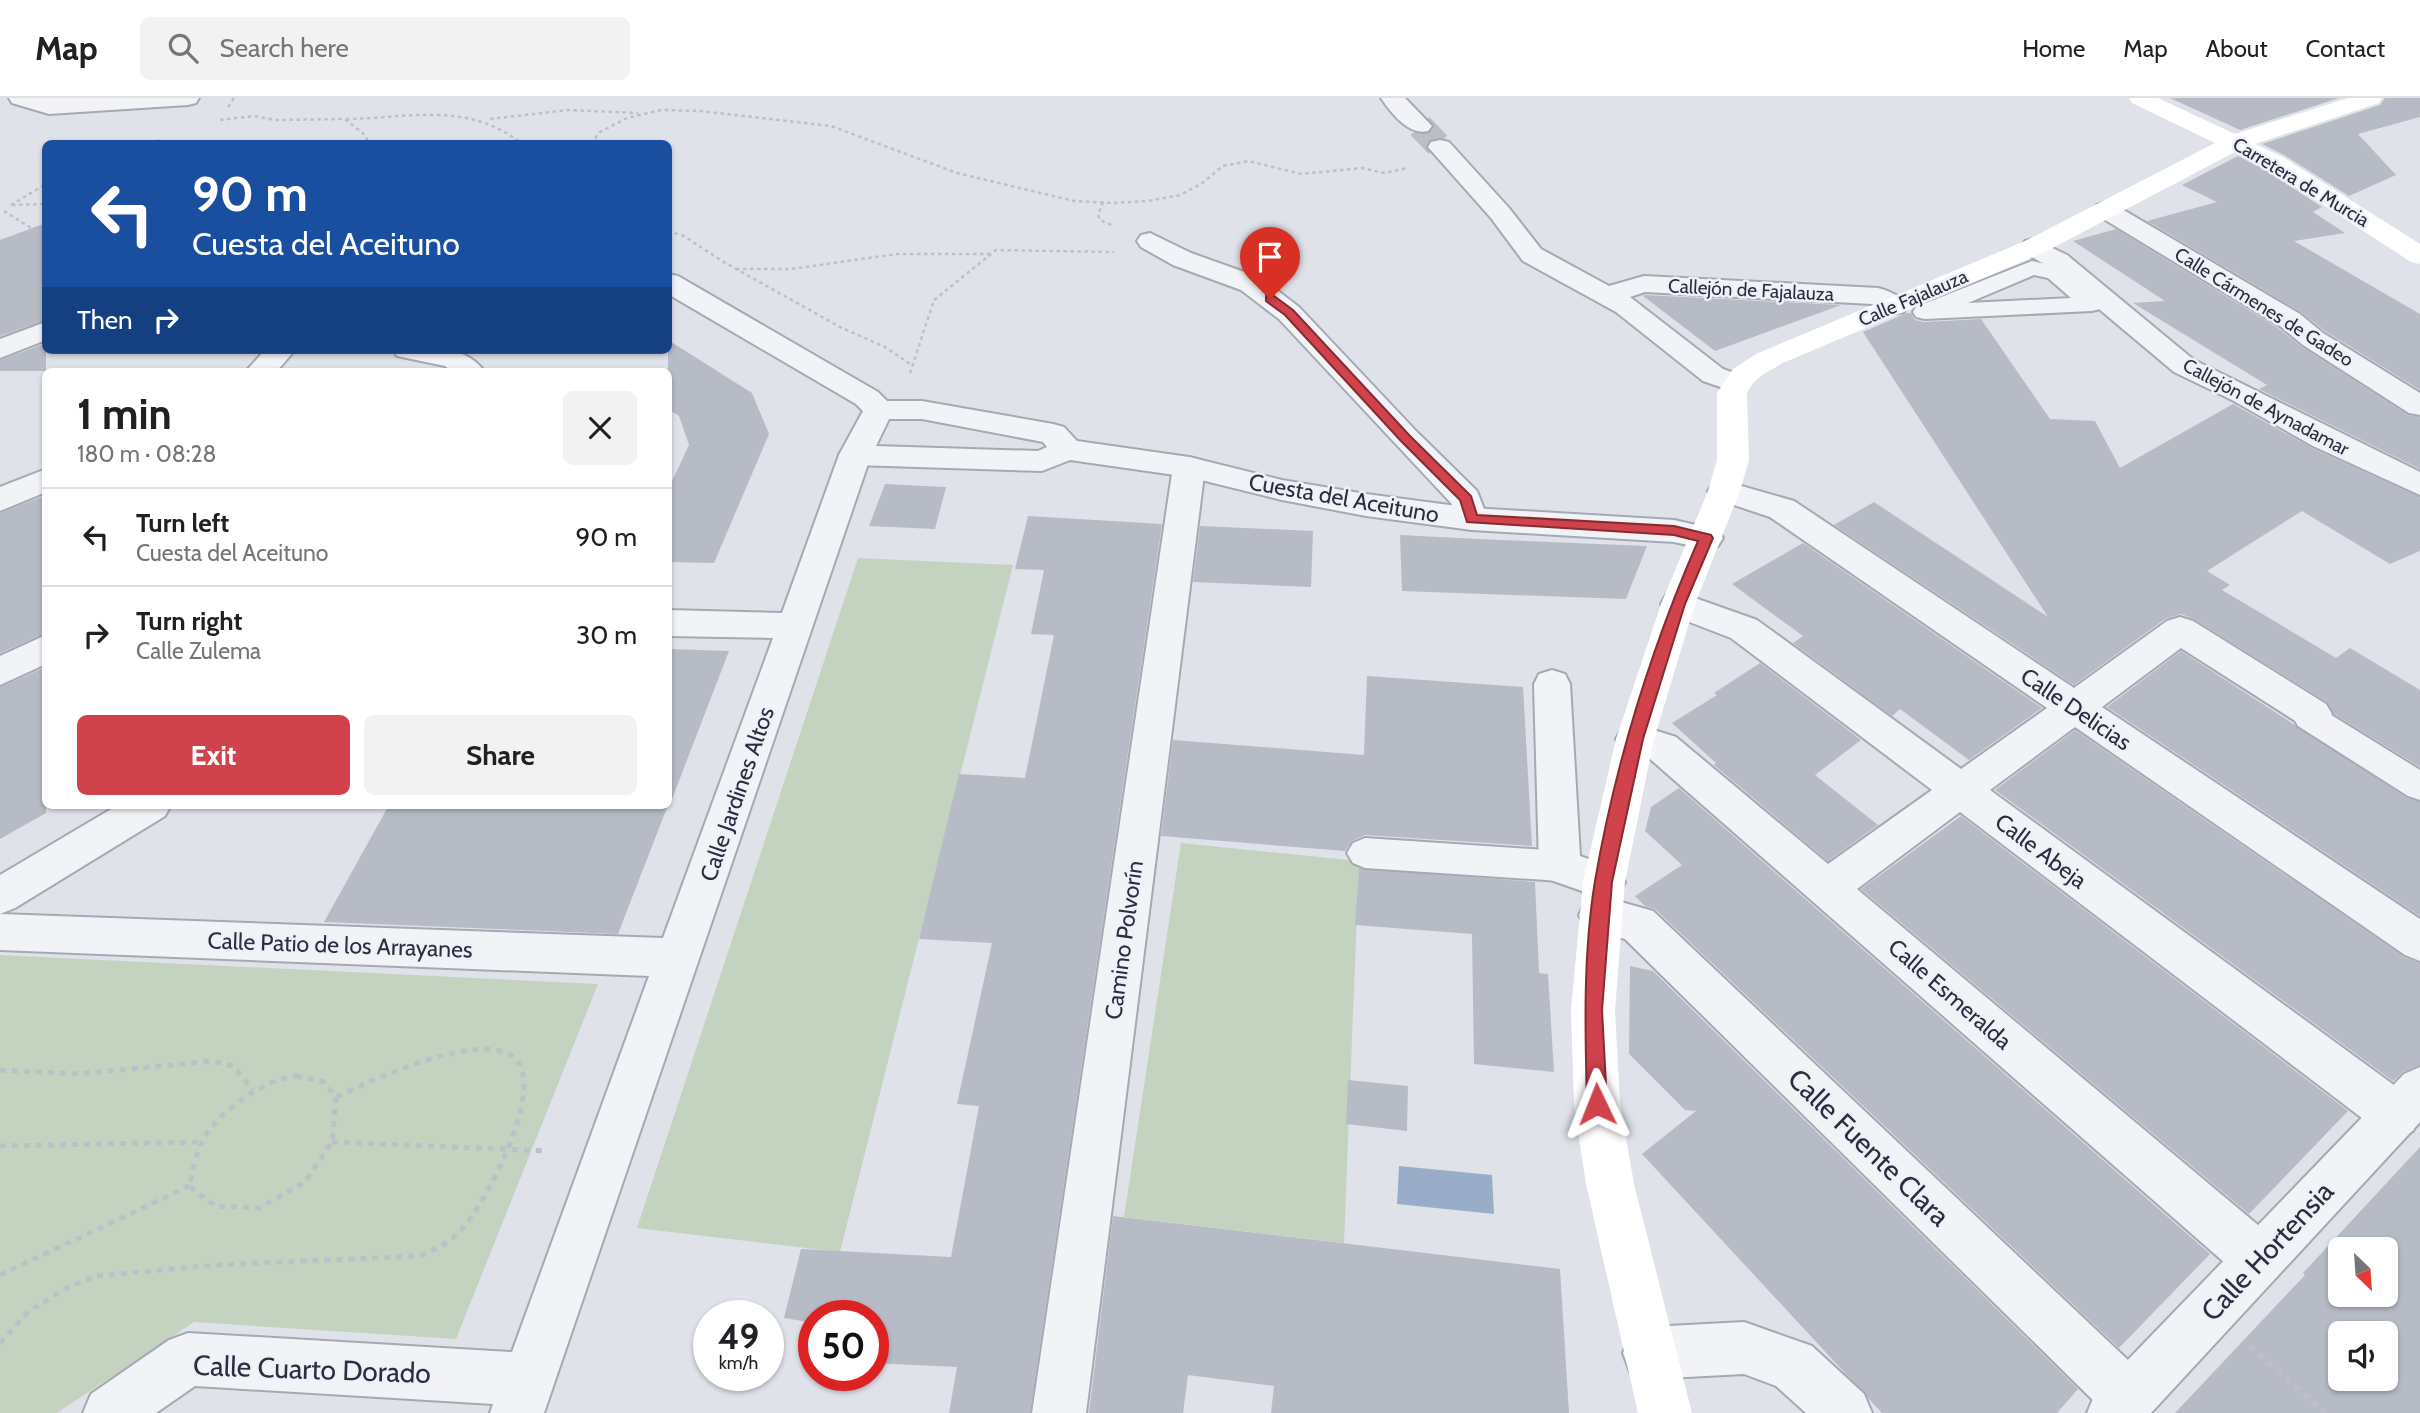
<!DOCTYPE html>
<meta charset="utf-8">
<style>
:root{--surface:#fff;--page:#f2f2f2;--text:#202124;--muted:#757577;--line:#e0e0e0;--accent:#d0424c}
body{margin:0;font-family:Cabin,sans-serif;background:var(--page);color:var(--text);height:100vh;display:flex;flex-direction:column;font-size:26px;white-space:nowrap}
*{box-sizing:border-box;margin:0}
p{font-size:23px;color:var(--muted)}
.icon{flex:none;width:38px;height:38px;fill:none;stroke:currentColor;stroke-width:2;stroke-linecap:round;stroke-linejoin:round}
.map{position:relative;flex:1;overflow:hidden}
.sheet{position:absolute;left:42px;top:270px;width:630px;height:441px;display:flex;flex-direction:column;background:var(--surface);border-radius:10px;box-shadow:0 2px 5px #0004}
.sheet>*{flex:none}
.top-card{position:absolute;left:42px;top:42px;width:630px;height:214px;border-radius:10px;box-shadow:0 2px 5px #0004;background:#1a4fa0;color:#fff;overflow:hidden}
.needle{width:46px;rotate:155deg}
.controls{position:absolute;left:2328px;top:1139px;display:grid;gap:14px}
.controls a{display:grid;place-items:center;width:70px;height:70px;border-radius:10px;background:var(--surface);box-shadow:0 2px 5px #0004;font-size:35px}
.speed{position:absolute;left:693px;top:1202px;display:flex;gap:14px;font-size:35px;font-weight:700;text-align:center}
.speed>*{display:grid;place-content:center;width:91px;height:91px;border-radius:50%;background:var(--surface);box-shadow:0 2px 5px #0004;line-height:1}
.speed small{font-size:18px;font-weight:400}
.speed .limit{border:10px solid #d22;background:#fff;color:#111}
.pin{position:absolute;display:grid;place-items:center;width:60px;height:60px;color:#fff;margin:-72px -30px;border-radius:50% 50% 50% 0;rotate:-45deg;box-shadow:0 0 7px #0007}
.pin .icon{rotate:45deg}
.me{position:absolute;width:77px;margin:-38px;rotate:358deg;stroke-linejoin:round;filter:drop-shadow(0 0 5px #0008)}
.turn{display:flex;align-items:center;gap:24px;height:147px;padding:0 35px;font-size:32px}
.turn .icon{width:91px;height:91px;stroke-width:2.5}
.turn b{display:block;font-size:49px;line-height:60px}
.then{display:flex;align-items:center;height:66px;padding:0 35px;background:#0003;gap:14px;font-size:26px}
.round{display:grid;place-items:center;flex:none;width:74px;height:74px;border-radius:10px;background:var(--page)}
.overview{display:flex;align-items:center;justify-content:space-between;height:119px;padding:0 35px}
h1{font-size:42px;font-weight:800;line-height:52px}
.action{display:flex;gap:14px;margin-top:auto;padding:14px 35px}
.action a{flex:1;height:80px;border-radius:10px;background:var(--accent);color:#fff;font-size:28px;font-weight:800;line-height:80px;text-align:center}
.action a+a{background:var(--page);color:var(--text)}
ul{padding:0;list-style:none}
li{display:flex;align-items:center;gap:21px;height:98px;padding:0 35px;border-top:2px solid var(--line)}
li div{flex:1}
li b{display:block;font-size:26px}
li em{font-style:normal}
header{display:flex;align-items:center;gap:42px;box-sizing:border-box;height:98px;padding:0 35px;background:var(--surface);border-bottom:2px solid var(--line)}
header strong{font-size:33px}
nav{display:flex;gap:38px;margin-inline-start:auto;font-size:24px}
.search{width:490px;height:63px;background:var(--page);display:flex;align-items:center;gap:18px;box-sizing:border-box;padding:0 24px;border-radius:10px;color:var(--muted);font-size:26px}
.map>svg:first-child{display:block}
.green{fill:#c3d3c0}
.water{fill:#99adc9}
.building{fill:#b6bbc5;fill-rule:evenodd}
.lines{fill:none;stroke-linecap:round;stroke-linejoin:round}
.minor-tunnel{stroke:#babec7;stroke-width:26;stroke-dasharray:26 13;stroke-linecap:butt}
.pedestrian-casing{stroke:#a4a9b3;stroke-width:4}
.minor-casing{stroke:#a4a9b3;stroke-width:4}
.tertiary-casing{stroke:#a4a9b3;stroke-width:4}
.path-far1{stroke:#bdc0c7;stroke-width:2.5;stroke-dasharray:3.5 3.5;stroke-linecap:butt}
.path{stroke:#bdc0c7;stroke-width:5;stroke-dasharray:6 6;stroke-linecap:butt}
.pedestrian{fill:#f2f3f7;fill-rule:evenodd}
.minor{fill:#f2f3f7;fill-rule:evenodd}
.tertiary{fill:#f2f3f7;fill-rule:evenodd}
.secondary{fill:#fff;fill-rule:evenodd}
.route{fill:#d0424c;stroke:#872b31;stroke-width:2}
.labels{text-anchor:middle;dominant-baseline:central;stroke-width:5;stroke-linejoin:round;paint-order:stroke}
.far-street-label{font-size:19px;fill:#282f40;stroke:#eff1f6}
.street-label{font-size:23px;fill:#282f40;stroke:#eff1f6}
.near-street-label{font-size:28px;fill:#282f40;stroke:#eff1f6}
</style>
<header>
<strong>Map</strong>
<div class="search"><svg class="icon" aria-label="search" viewBox="0 0 24 24"><circle cx="10" cy="10" r="6"/><path d="M15 15l6 6"/></svg>Search here</div>
<nav><a>Home</a><a>Map</a><a>About</a><a>Contact</a></nav>
</header>
<div class="map">
<svg width="2420" height="1315" viewBox="0 0 2420 1315">
<rect width="100%" height="100%" fill="#dfe2e9"/>
<path class="green" d="M858,460L1013,467L840,1154L637,1130Z
M1181,745L1359,763L1344,1145L1124,1119Z
M0,857L598,886L456,1241L194,1224L57,1315H0Z"/>
<path class="water" d="M1399,1068L1492,1077L1494,1116L1397,1106Z"/>
<path class="building" d="M2170,0H2339L2240,32Z
M2385,0H2420V19L2358,36L2396,77L2349,98L2284,57L2262,46L2380,7Z
M2238,58L2264,71L2322,109L2313,114L2345,135L2294,143L2420,216V292L2325,233L2301,214L2147,123L2217,104L2182,87Z
M46,125V222L0,238V142Z
M2116,131L2278,230L2302,249L2408,317L2420,319V371L2259,291L2267,287L2133,205L2165,203L2073,143Z
M1643,198L1645,197L1841,207L1715,253Z
M1907,215H1911L1915,222L1924,224L1981,221L2050,321L2095,323L2120,370L2233,306L2312,350L2420,399V453L2390,466L2302,413L2207,473L2230,487L2222,492L2336,560L2350,550L2420,592V669L2334,616L2327,604L2194,521L2181,516L2165,521L2074,587L1834,427L1874,404L2048,519L1863,234Z
M668,242L752,295L769,336L714,465L668,464V392L689,347L679,318L668,311Z
M46,245V273H0V262Z
M885,386L946,389L935,431L869,428Z
M46,397V535L0,555V415Z
M1028,418L1162,426L1030,1315H949L957,1269L873,1265V1218H814V1225L784,1220L801,1151L951,1159L979,1008L957,1006L992,845L919,841L959,676L1025,680L1054,537L1031,536L1044,472L1015,471Z
M1200,428L1313,433L1311,489L1193,484Z
M1400,437L1478,441L1647,448L1626,501L1402,493Z
M1803,445L2042,610L1969,662L1900,611L1892,618L1793,545L1803,538L1732,486Z
M668,551L729,553L672,701H668Z
M2181,553L2407,700L2420,704V818L2107,609Z
M1760,565L1861,642L1815,677L1878,727L1828,763L1714,667L1716,665L1672,625L1717,597L1714,595Z
M46,569V715L0,741V589Z
M1367,578L1523,589L1532,748L1365,737L1352,743L1345,753L1161,738L1173,642L1364,657Z
M2075,632L2404,859L2420,865V967L2403,974L2393,983L1995,692Z
M1679,690L2210,1156L2119,1250L1655,811L1645,808L1635,798L1682,767L1645,733L1651,709Z
M389,707H668L618,836L324,824Z
M1961,718L2348,1013L2249,1116L1861,791Z
M1359,770L1535,784L1539,875L1548,876L1554,974L1474,966L1472,836L1355,827Z
M1630,868L1653,873L2078,1291L2057,1315H1882L1642,1056L1696,1013L1685,1012L1629,956Z
M1348,982L1408,988L1407,1033L1346,1026Z
M2420,1049V1315H2175L2305,1177L2303,1175ZM2340,1152H2385V1197H2340ZM2340,1236H2385V1281H2340Z
M1113,1118L1560,1171L1569,1315H1271L1274,1288L1188,1277L1183,1315H1089Z"/>
<g class="lines">
<path class="minor-tunnel" d="M1420,28L1440,49"/>
<g class="pedestrian-casing">
<path id="pedestrian" d="M2032,163L2064,170L2104,206L2100,211L2092,213L1925,221L1916,219L1913,214L1916,209ZM2034,177L2048,180L2071,200L1968,205Z
M2309,607L2320,610L2420,672V702L2408,698L2298,628L2293,619L2298,610Z
M1365,740L1560,753L1573,758L1578,768L1573,778L1560,783L1365,770L1353,765L1347,755L1353,745Z"/>
</g>
<g class="minor-casing">
<path id="minor" d="M9,0H199L196,5L188,7L49,16L12,5Z
M1381,0H1405L1432,28L1428,33C1409,38 1391,15 1381,0Z
M1440,42L1449,44L1509,110L1541,151L1609,188L1644,178L1878,190C1890,193 1901,198 1908,208L1904,214L1894,216L1872,206L1645,194L1630,199L1723,271L1745,279L1750,285L1745,291L1735,294L1703,283L1616,214L1523,163L1491,120L1428,49L1431,44Z
M1150,135L1191,155L1261,180L1299,209L1416,333L1477,393L1488,421L1484,429L1472,432L1460,429L1451,405L1279,221L1241,192L1173,167L1141,149L1137,143L1141,137Z
M265,252H295L277,273H246Z
M393,252C424,252 463,244 484,273H451L445,268L397,258Z
M855,347L866,350L871,357L544,1315H490L493,1306L195,1288L156,1315H83L91,1296L169,1242L188,1235L512,1254L649,878L0,852V777L118,707H171L165,718L15,810L0,816L663,840L773,540L668,538V512L782,515L839,357L844,350Z
M1189,359L1200,362L1205,369L1086,1315H1032L1173,369L1178,362Z
M46,371V394L0,413V389Z
M1724,383L1794,403L2074,590L2167,523L2180,519L2193,523L2326,606L2332,616L2326,626L2313,630L2300,626L2181,550L2102,609L2420,821V863L2405,857L2075,629L1990,692L2413,1001L2420,1017L2413,1033L2396,1039L2379,1033L1960,714L1857,791L2277,1143L2284,1161L2277,1179L2259,1186L2241,1179L1649,660L1622,651L1616,641L1622,631L1635,626L1676,639L1828,766L1932,692L1731,540L1666,515L1661,506L1666,497L1678,494L1757,522L1961,671L2047,610L1770,419L1713,400L1708,393L1713,386Z
M46,537V566L0,587V558Z
M1552,572L1565,576L1570,586L1580,758L1619,772L1625,784L1619,796L1607,800L1653,813L2148,1281L2156,1300L2150,1315H2106L1625,841L1585,830L1579,817L1585,804L1599,799L1545,780L1539,768L1534,586L1539,576Z"/>
</g>
<g class="tertiary-casing">
<path id="tertiary" d="M2106,104L2115,107L2300,216L2323,235L2420,295V317L2409,315L2303,247L2280,228L2097,117L2093,112L2097,107Z
M2034,141L2067,157L2194,262L2420,374V397L2313,348L2232,302L2174,274L2049,169L2025,155L2021,149L2025,143Z
M668,176L678,178L878,294L887,303H922L1053,326L1064,329L1077,343L1189,359L1282,382L1366,396L1472,410L1674,422L1718,432L1723,440L1718,448L1706,451L1674,444L1472,432L1366,418L1282,402L1189,379L1070,362L1042,373L855,367L844,364L839,357L863,313L856,306L668,196ZM889,321H922L1043,344L1047,349L1038,353L876,348Z
M46,224V242L0,260V241Z
M2420,969V1024L2151,1315H2087L2095,1296L2404,976Z
M1744,1224L1812,1248L1864,1296L1872,1315H1806L1776,1288L1744,1276L1649,1281L1630,1274L1623,1255L1630,1236L1649,1229Z"/>
</g>
<path class="path-far1" d="M228,9L234,0
M346,21C409,20 469,3 522,46
M490,21L568,12L638,15
M220,22L254,18L275,22L345,21L365,37L369,46
M149,46L162,41
M591,46L600,34L627,20L661,12L700,13L831,28L957,75L1074,103L1113,105L1148,103L1180,97L1201,86L1223,68L1249,63L1301,76L1362,70L1384,75L1408,70
M1103,104L1098,117L1100,122L1114,128
M11,107L46,86
M12,107L46,106
M4,113L31,130
M668,133L684,138L722,163L840,229L885,249L913,268
M736,171H791L897,156H991
M910,275L934,202L996,152L1114,154"/>
<path class="path" d="M0,972L78,976L212,963L233,968L253,992
M296,978L324,984L336,999L332,1044L305,1084L259,1110L215,1108L189,1088C193,1074 195,1059 201,1046C213,1017 264,981 296,978Z
M332,1044L547,1053
M0,1048L201,1044
M0,1177L189,1088
M0,1245L28,1214L65,1191L95,1178L216,1167L421,1158C436,1151 450,1144 461,1132C485,1107 549,987 513,959C478,932 371,983 336,999
M2250,1248L2325,1315"/>
<use href="#pedestrian" class="pedestrian"/>
<use href="#minor" class="minor"/>
<use href="#tertiary" class="tertiary"/>
<path class="secondary" d="M2129,0H2158L2235,36L2348,0H2382L2379,5L2255,46L2283,59L2420,146V166L2411,164L2265,69L2235,54L2043,155L1783,265C1769,273 1754,279 1747,295L1749,362L1740,393L1695,506L1654,641L1625,784L1615,912L1620,1006L1634,1086L1692,1315H1638L1586,1086L1574,1006L1571,912L1583,784L1616,641L1661,506L1708,393L1717,362V295L1733,271L1756,256L2025,143L2215,45L2132,5Z"/>
</g>
<path class="route" d="M1266,198H1274L1293,212L1410,338L1471,398L1477,417L1674,428L1711,437L1713,440L1685,506L1643,641L1612,784L1602,912L1607,1006L1604,1012L1597,1015L1590,1012L1587,1006C1585,932 1583,856 1595,783C1615,667 1651,551 1698,443L1674,437L1467,424L1460,402L1401,343L1285,217L1266,203Z"/>
<g class="labels">
<g class="far-street-label">
<text transform="translate(2301 84) rotate(31)">Carretera de Murcia</text>
<text transform="translate(1751 192) rotate(3)">Callejón de Fajalauza</text>
<text transform="translate(1913 200) rotate(-23)">Calle Fajalauza</text>
<text transform="translate(2264 209) rotate(32)">Calle Cármenes de Gadeo</text>
<text transform="translate(2266 309) rotate(28)">Callejón de Aynadamar</text>
</g>
<g class="street-label">
<text transform="translate(1344 400) rotate(10)">Cuesta del Aceituno</text>
<text transform="translate(2076 611) rotate(34)">Calle Delicias</text>
<text transform="translate(737 696) rotate(-71)">Calle Jardines Altos</text>
<text transform="translate(2041 753) rotate(37)">Calle Abeja</text>
<text transform="translate(1124 842) rotate(-82)">Camino Polvorín</text>
<text transform="translate(340 847) rotate(2)">Calle Patio de los Arrayanes</text>
<text transform="translate(1950 896) rotate(41)">Calle Esmeralda</text>
</g>
<g class="near-street-label">
<text transform="translate(1869 1049) rotate(44)">Calle Fuente Clara</text>
<text transform="translate(2267 1153) rotate(-47)">Calle Hortensia</text>
<text transform="translate(312 1271) rotate(2)">Calle Cuarto Dorado</text>
</g>
</g>
</svg>
<div class="controls">
<a><svg class="needle" viewBox="-14 -14 28 28"><path d="M0-13l5 13h-10z" fill="#e53935"/><path d="M0 13l5-13h-10z" fill="#757577"/></svg></a>
<a><svg class="icon" aria-label="sound" viewBox="0 0 24 24"><path d="M4 9h4l5-4v14l-5-4H4zM17 9q2 3 0 6"/></svg></a>
</div>
<div class="speed"><div>49<small>km/h</small></div><div class="limit">50</div></div>
<div class="pin" style="left:1270px;top:201px;background:#d93025"><svg class="icon" aria-label="arrive" viewBox="0 0 24 24"><path d="M6 21V4h12l-3 4 3 4H6"/></svg></div>
<svg class="me" style="left:1597px;top:1006px" viewBox="-20 -20 40 40"><path d="M0-17L14 15 0 8-14 15z" fill="#d0424c" stroke="#fff" stroke-width="4"/></svg>
<div class="top-card">
<div class="turn"><svg class="icon" aria-label="left" viewBox="0 0 24 24"><path d="M17 20v-9H6M10 6l-5 5 5 5"/></svg><div><b>90 m</b>Cuesta del Aceituno</div></div>
<div class="then">Then<svg class="icon" aria-label="right" viewBox="0 0 24 24"><path d="M7 20v-9h11M14 6l5 5-5 5"/></svg></div>
</div>
<section class="sheet">
<div class="overview"><div><h1>1 min</h1><p>180 m · 08:28</p></div><a class="round"><svg class="icon" aria-label="close" viewBox="0 0 24 24"><path d="M6 6l12 12M18 6L6 18"/></svg></a></div>
<ul>
<li><svg class="icon" aria-label="left" viewBox="0 0 24 24"><path d="M17 20v-9H6M10 6l-5 5 5 5"/></svg><div><b>Turn left</b><p>Cuesta del Aceituno</p></div><em>90 m</em></li>
<li><svg class="icon" aria-label="right" viewBox="0 0 24 24"><path d="M7 20v-9h11M14 6l5 5-5 5"/></svg><div><b>Turn right</b><p>Calle Zulema</p></div><em>30 m</em></li>
</ul>
<div class="action"><a>Exit</a><a>Share</a></div>
</section>
</div>
